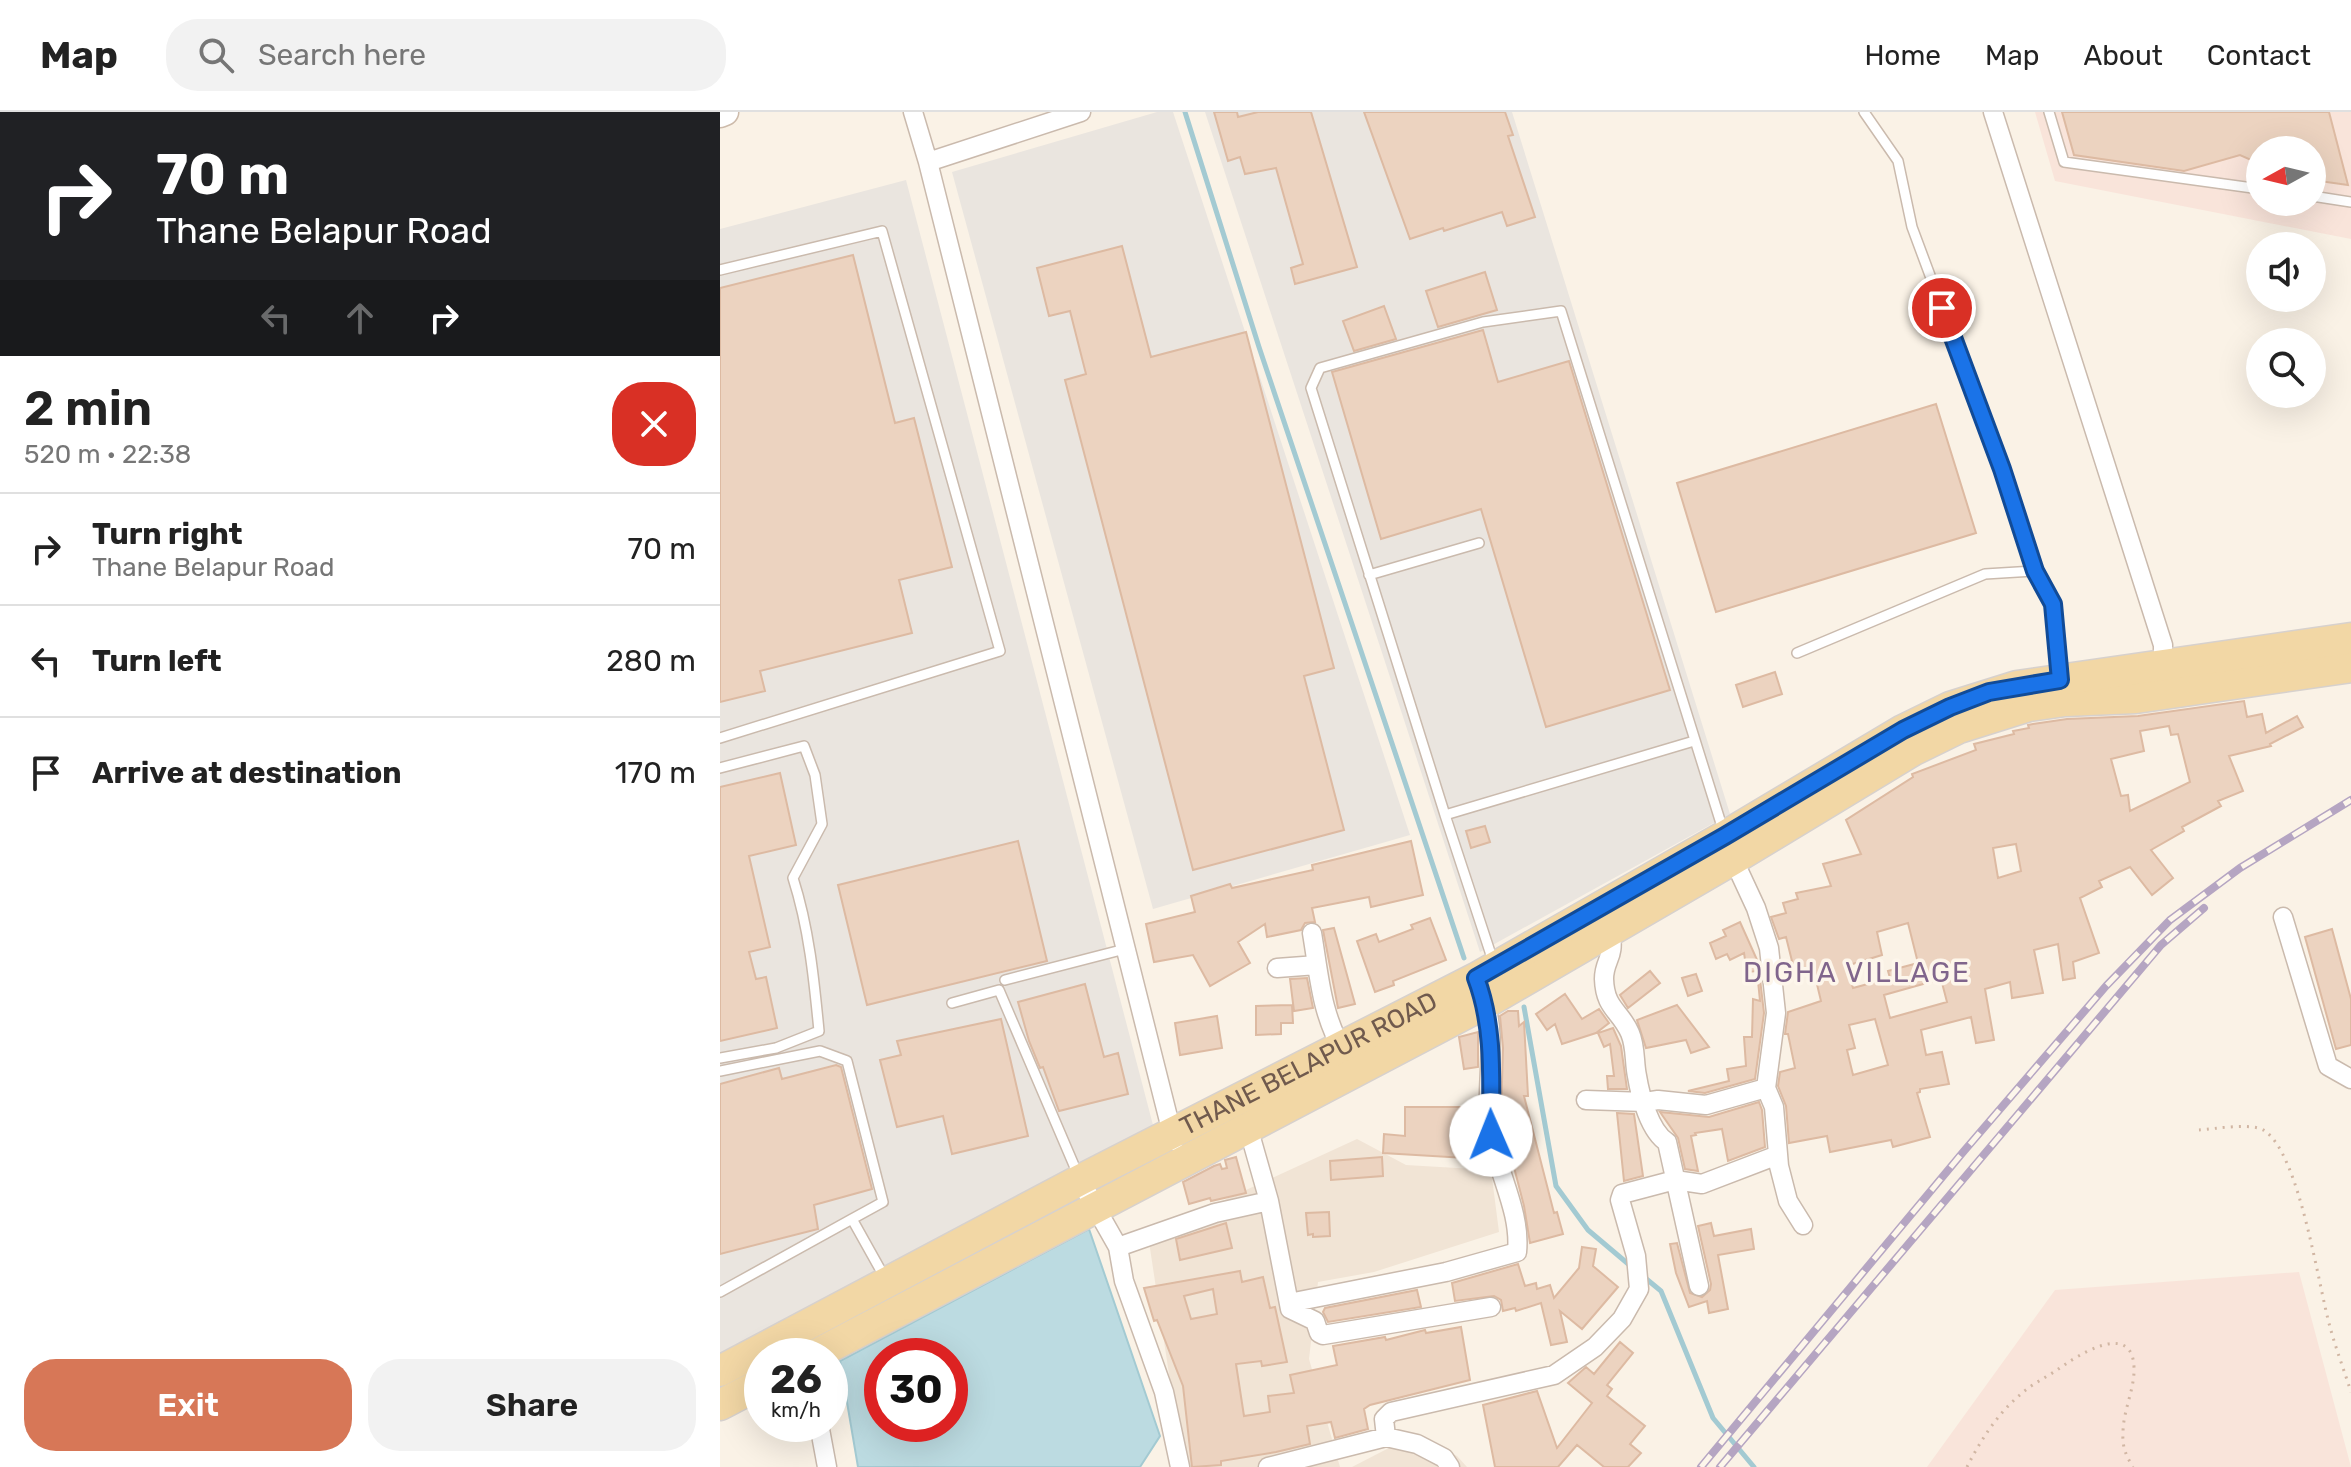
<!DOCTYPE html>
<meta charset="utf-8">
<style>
:root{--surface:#fff;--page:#f2f2f2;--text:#222;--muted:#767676;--line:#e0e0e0;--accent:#d77757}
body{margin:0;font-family:Rubik,sans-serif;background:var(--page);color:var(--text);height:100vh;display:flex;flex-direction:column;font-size:30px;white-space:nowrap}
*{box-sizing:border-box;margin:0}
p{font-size:26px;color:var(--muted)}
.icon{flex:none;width:44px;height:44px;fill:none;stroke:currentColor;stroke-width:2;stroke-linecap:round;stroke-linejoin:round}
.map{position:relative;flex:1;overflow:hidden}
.sheet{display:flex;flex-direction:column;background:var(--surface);width:720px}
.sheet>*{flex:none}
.hud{background:#202124;color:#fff;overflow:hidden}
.needle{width:52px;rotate:262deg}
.tools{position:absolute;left:1526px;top:24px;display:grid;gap:16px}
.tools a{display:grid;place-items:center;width:80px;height:80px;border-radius:50%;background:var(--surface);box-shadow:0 8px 32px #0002;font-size:40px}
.speed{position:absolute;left:24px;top:1226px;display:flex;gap:16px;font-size:40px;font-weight:700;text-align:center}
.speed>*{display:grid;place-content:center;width:104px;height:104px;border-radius:50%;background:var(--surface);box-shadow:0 8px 32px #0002;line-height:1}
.speed small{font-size:20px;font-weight:400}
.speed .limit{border:12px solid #d22;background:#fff;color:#111}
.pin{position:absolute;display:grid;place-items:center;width:68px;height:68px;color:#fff;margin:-34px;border:4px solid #fff;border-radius:50%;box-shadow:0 2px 8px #0007}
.me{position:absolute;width:88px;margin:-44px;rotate:359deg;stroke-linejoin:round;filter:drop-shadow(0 0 6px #0008)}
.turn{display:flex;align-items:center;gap:28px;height:168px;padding:0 24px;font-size:36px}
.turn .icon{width:104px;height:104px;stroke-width:2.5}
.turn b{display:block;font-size:56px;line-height:68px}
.lanes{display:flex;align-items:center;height:76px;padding:0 24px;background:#0003;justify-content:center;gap:40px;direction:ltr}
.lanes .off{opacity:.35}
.round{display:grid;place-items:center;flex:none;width:84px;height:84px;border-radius:32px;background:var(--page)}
.headline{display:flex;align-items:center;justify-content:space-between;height:136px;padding:0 24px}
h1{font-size:48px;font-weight:600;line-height:60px}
.primary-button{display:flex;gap:16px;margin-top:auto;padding:16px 24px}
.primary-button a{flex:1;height:92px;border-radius:32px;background:var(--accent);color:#fff;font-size:32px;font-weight:600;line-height:92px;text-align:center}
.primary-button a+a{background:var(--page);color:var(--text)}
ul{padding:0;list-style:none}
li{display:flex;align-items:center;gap:24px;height:112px;padding:0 24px;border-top:2px solid var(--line)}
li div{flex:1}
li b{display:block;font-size:30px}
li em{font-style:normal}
header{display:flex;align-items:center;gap:48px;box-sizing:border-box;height:112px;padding:0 40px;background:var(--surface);border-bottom:2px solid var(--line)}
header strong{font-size:38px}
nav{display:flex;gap:44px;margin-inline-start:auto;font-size:28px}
.search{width:560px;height:72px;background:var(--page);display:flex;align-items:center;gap:20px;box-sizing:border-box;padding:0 28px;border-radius:32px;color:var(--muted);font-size:30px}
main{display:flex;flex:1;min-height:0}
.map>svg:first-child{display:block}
.residential{fill:#f1e4d5}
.commercial{fill:#f9e4da;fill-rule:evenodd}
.industrial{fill:#eae5df}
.water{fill:#bcdbe1;stroke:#a3cad2;stroke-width:2;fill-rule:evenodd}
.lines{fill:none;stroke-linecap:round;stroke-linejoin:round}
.stream{stroke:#a3cad2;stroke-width:5}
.building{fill:#ecd3c0;stroke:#ddbaa2;stroke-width:2;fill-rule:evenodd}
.lane-casing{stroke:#cabaad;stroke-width:12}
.street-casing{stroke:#cabaad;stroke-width:21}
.secondary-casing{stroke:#cdbbab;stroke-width:29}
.primary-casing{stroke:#d7d1cd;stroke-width:33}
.path{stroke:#d1b6a3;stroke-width:3;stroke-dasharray:2 6;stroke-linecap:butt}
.lane{stroke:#fff;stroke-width:9}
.street{stroke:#fff;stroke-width:18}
.secondary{stroke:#fff;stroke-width:26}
.primary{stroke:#f2d7a5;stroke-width:30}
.rail-casing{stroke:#b5a5c2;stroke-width:8}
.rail{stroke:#fdf6eb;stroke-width:5;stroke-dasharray:15;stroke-linecap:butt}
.route-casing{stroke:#114b97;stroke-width:20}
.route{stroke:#1a73e8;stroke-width:14}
.labels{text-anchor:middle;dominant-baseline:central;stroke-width:7;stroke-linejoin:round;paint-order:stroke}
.street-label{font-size:26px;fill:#705a4d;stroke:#fdf6eb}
.neighbourhood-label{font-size:28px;letter-spacing:2px;fill:#80658c;stroke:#fdf6eb}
</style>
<header>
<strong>Map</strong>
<div class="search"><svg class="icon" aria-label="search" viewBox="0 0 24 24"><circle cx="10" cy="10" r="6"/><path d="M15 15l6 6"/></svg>Search here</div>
<nav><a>Home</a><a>Map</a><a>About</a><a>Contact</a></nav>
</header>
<main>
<section class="sheet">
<div class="hud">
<div class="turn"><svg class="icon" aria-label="right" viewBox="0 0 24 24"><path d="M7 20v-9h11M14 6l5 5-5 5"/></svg><div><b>70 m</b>Thane Belapur Road</div></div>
<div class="lanes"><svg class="icon off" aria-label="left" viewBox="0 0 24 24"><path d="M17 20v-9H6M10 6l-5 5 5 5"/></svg><svg class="icon off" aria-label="ahead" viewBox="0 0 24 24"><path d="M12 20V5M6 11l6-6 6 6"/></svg><svg class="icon" aria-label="right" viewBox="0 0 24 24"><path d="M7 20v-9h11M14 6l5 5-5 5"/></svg></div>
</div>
<div class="headline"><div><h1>2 min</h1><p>520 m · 22:38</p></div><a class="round" style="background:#d93025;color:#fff"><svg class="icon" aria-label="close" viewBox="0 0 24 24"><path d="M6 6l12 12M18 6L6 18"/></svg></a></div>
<ul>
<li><svg class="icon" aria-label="right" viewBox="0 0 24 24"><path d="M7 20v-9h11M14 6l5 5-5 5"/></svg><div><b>Turn right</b><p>Thane Belapur Road</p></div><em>70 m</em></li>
<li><svg class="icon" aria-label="left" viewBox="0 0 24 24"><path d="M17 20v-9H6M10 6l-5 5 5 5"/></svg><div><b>Turn left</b></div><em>280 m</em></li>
<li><svg class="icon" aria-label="arrive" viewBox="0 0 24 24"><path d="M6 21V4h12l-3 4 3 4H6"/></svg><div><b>Arrive at destination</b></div><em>170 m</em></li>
</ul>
<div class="primary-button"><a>Exit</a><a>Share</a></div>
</section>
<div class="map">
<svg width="1631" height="1355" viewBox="0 0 1631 1355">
<rect width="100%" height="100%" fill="#faf2e6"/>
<path class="residential" d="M637,1027L686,1053L771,1058L779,1120L654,1160L598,1170L589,1247L620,1355H463L428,1123Z
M694,1323L737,1344L747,1355H632Z"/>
<path class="commercial" d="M1315,0H1631V127L1335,69ZM1540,38H1592V90H1540Z
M1579,1160L1631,1355H1207L1335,1178Z"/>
<path class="industrial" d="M437,0H453L690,723L433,797L232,60Z
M485,0H792L1010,702L760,840Z
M186,68L434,1017L0,1241V117Z"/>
<path class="water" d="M369,1117L440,1324L420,1355H138L120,1249ZM162,1244H230V1312H162Z"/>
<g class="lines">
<path class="stream" d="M465,0L539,235L744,846
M804,895L836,1074L868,1118L913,1156
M924,1165L941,1179L993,1306L1034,1355"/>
</g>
<path class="building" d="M494,0H517L518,5L538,0H591L637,155L575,172L571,156L583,152L556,56L525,62L520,45L508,49Z
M644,0H785L793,23L788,24L815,105L787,114L782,100L724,119L723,116L690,127Z
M1342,0H1609L1628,73L1592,68V38H1540V52L1520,43L1464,59L1354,43Z
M402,134L431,245L526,220L614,556L584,564L624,718L473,758L345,268L366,262L350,199L329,204L317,156Z
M133,143L175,311L194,306L232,455L179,468L192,521L40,559L45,579L0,590V176Z
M765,160L777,198L718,215L706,179Z
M664,194L676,227L634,239L623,209Z
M763,218L778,270L849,249L950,578L826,615L761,397L661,427L612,260Z
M1216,292L1256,421L996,500L957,371Z
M1055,560L1062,582L1023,595L1016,573Z
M1524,589L1527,605L1542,602L1546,621L1577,604L1583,615L1550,632L1551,634L1509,644L1523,679L1498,689L1501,694L1462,715L1464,719L1431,738L1453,766L1432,783L1410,755L1379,769L1382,775L1360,786L1379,841L1353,850L1355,866L1343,868L1338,832L1314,838L1323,881L1292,886L1290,870L1265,877L1274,928L1256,931L1251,905L1201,918L1206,943L1222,940L1229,972L1200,977V980L1197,981L1210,1025L1173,1035L1171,1028L1110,1040L1107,1024L1069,1031L1066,994L1058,974L1060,960L1075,956L1068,922H1065L1068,900L1101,889L1095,864L1091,865L1089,859L1064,865L1063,851L1072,849L1066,825L1059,827L1051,805L1066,801L1063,791L1078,787L1076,781L1111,774L1103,752L1141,742L1126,708L1193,665L1192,662L1256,638L1254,632L1294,622L1293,619L1309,616L1308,613L1313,612L1347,607L1418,604ZM1449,614L1451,623L1458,622L1470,670L1410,699L1408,683L1401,684L1391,647L1424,639L1420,619ZM1296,732L1301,759L1278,766L1273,736ZM1188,811L1198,851L1168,859L1170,866L1133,876L1126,854L1162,843L1157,820ZM1221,867L1227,890L1170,906L1164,883ZM1155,907L1168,953L1133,963L1127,938L1135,936L1129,913Z
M60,661L76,733L29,744L50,835L29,840L36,867L46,865L57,916L0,929V675Z
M765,714L770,730L751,736L746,719Z
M298,729L327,849L147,893L118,773Z
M691,729L703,783L651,795L649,785L592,796L595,810L585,811L581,818L547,825L545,812L518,830L530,851L490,874L473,843L434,850L426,812L475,800L471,784L510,772L512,776L593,758L592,753Z
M710,806L726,848L673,869L674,873L655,880L637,829L656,822L659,830L693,817L691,813Z
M1020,810L1038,850L1044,901L1035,967L985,981L968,979L1009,969L1007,957L1026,954L1024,925H1032L1033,887L1040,889L1037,859L1027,860L1024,841L1010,848L1007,842L996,847L990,831L1006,824L1003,818Z
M614,816L635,892L618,896L603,818Z
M1612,817L1631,887V933L1616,937L1585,825Z
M930,859L940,871L908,896L900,883Z
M976,862L982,879L968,884L962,866Z
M587,866L593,896L574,899L570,867Z
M365,872L384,945L398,941L408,982L339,999L323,955L320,956L309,929L298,890Z
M845,882L862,907L879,897L889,911L876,921L842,932L835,912L827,918L816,902Z
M572,893L573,911H561V922L536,923V894Z
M957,893L989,935L971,941L966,928L926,936L917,908Z
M788,899H798L799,914L804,910L808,984H804L834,1101L837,1100L843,1122L810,1131L804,1094L781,1005L783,936L780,904Z
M497,904L502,936L460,943L455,911Z
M281,907L308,1024L232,1042L223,1004L177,1015L160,948L181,943L177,929Z
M893,916L901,934L907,977H888L887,964H894L890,932L884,935L878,921Z
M758,920V955L744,957L739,925Z
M116,953L121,955L152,1077L94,1093L98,1117L0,1142V972L59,956L62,967Z
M1039,990L1042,998L1045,1035L1008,1049L1002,1017L975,1021L976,1023L971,1024L978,1059L965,1057L958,1026L940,1000L989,1005Z
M685,995H757L762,1047L663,1041L664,1022L685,1024Z
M897,1001L914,1002L923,1064L904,1069Z
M516,1045L526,1081L491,1089L490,1086L469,1092L463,1070L494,1054L500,1052L502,1057L507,1056L505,1048Z
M662,1045L663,1064L611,1068L610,1049Z
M609,1100L610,1124L593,1125V1122L588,1123L586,1101Z
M506,1111L512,1136L460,1148L456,1127Z
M991,1111L994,1124L1031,1117L1034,1137L998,1143L1008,1197L989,1201L987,1189L969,1195L956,1161L950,1132L957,1131L970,1181L982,1185L990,1178L991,1172L978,1114Z
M862,1135L876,1137L873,1154L898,1175L862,1217L840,1199L847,1230L831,1233L821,1191L796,1199L795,1196L783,1199L781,1188L774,1184L735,1189L732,1171L798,1152L805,1174L816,1171L817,1177L830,1173L834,1186L859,1156Z
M520,1159L522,1170L543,1165L550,1196L555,1195L567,1250L542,1254L541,1249L516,1252L524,1304L550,1300L548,1284L574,1281L570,1263L617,1253L613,1234L665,1225L666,1228L705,1218L706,1221L741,1215L750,1268L650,1293L644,1297L648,1317L615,1326L611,1310L587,1314L590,1332L556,1340L501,1349V1353L472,1355L463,1274L437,1208L434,1209L424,1176ZM493,1177L497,1202L471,1207L464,1184Z
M697,1178L701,1195L608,1210L603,1200L605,1196Z
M900,1230L913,1241L887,1273L892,1277L887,1284L925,1314L910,1332L921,1341L908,1355H884L857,1333L838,1355H775L763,1293L817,1279L837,1336L872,1291L848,1271L866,1255L874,1262Z"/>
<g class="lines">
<g class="lane-casing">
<path id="lane" d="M1144,0L1178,49L1192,115L1282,357L1315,459
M1329,0L1344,50L1540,77
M1592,84L1631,90
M0,158L162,119L280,539L0,626
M649,463L759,431
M1077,541L1265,462L1315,459L1333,492L1339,564
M974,629L725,703L591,276L600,256L763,210L841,199L1004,721
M0,656L84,634L95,663L102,712L73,766C89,816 94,867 99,919L56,936L0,946
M725,703L774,852
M285,868L405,837
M232,891L279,878L359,1065
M0,959L100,939L127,949L163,1090L132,1107L165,1166
M0,1180L132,1107"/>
</g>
<g class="street-casing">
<path id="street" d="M193,0L208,50L454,1029
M1273,0L1443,533V563
M208,50L361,0
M1010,740L1036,796L1049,836L1056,901L1046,976L1054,995L1059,1054L1068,1089L1083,1113
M1563,805L1608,954L1631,967
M890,819C896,846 884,847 884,867C885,897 900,898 910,921C916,935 914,950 917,964C920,983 930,1020 947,1030L979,1174
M592,821C600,869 601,901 625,943
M557,856L597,853
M866,988L925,990L938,988L986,993L1046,976
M528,1015L549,1089L570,1197L595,1209L599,1221L603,1223L771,1195
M360,1068L398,1135L404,1169L444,1280L460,1355
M398,1135L495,1101L549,1089
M569,1191L726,1160L797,1140C801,1101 779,1064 772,1026C762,980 780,929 763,884
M99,1312L107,1355
M666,1325L664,1307L671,1300L834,1263L875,1235L902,1207L919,1177L916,1144L900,1088L902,1082L955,1068L982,1072L1058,1043
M548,1355L666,1325L697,1332L724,1346L730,1355"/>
</g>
<g class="secondary-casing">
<path id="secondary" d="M0,2L5,0"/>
</g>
<g class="primary-casing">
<g id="primary">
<path d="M93,1244L766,891L1012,748L1194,638L1239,616L1309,594L1345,589L1416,586L1631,555"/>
<path id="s1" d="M0,1259L360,1068L756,866L1005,724L1183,618L1230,595L1297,574L1631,526"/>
<path d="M0,1293L42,1271"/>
</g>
</g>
<path class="path" d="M1479,1018C1494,1017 1533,1010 1545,1019C1580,1044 1598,1172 1610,1215C1616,1237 1624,1258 1631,1280
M1247,1355C1260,1329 1278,1301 1301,1282C1312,1272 1325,1266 1337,1258C1355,1245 1412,1207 1414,1255C1415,1277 1403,1298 1403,1321C1402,1334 1406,1344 1413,1355"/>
<use href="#lane" class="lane"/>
<use href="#street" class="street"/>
<use href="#secondary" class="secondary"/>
<use href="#primary" class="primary"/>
<g class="rail-casing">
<path id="rail" d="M981,1355L1244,1039L1386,874L1450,808L1520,756L1631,688
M1000,1355L1441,833L1484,796"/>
</g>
<use href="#rail" class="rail"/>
</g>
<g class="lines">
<g class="route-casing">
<path id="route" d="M771,1023C771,970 775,916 756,866L1005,724L1183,618L1230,595L1269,580L1340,568L1333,492L1315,459L1282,357L1222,196"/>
</g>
<use href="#route" class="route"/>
</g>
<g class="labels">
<g class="street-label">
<text stroke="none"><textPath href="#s1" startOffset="664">THANE BELAPUR ROAD</textPath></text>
</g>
<g class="neighbourhood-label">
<text x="1137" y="860">DIGHA VILLAGE</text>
</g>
</g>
</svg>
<div class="tools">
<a><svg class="needle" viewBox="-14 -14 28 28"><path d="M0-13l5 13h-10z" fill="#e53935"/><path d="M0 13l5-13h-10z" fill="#767676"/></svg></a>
<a><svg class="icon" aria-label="sound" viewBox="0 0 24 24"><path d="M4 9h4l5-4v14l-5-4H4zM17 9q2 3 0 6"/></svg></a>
<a><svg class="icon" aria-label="search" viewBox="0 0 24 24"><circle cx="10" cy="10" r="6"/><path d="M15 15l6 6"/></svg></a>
</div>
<div class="speed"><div>26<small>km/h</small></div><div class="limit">30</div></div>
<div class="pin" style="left:1222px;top:196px;background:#d93025"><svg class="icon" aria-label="arrive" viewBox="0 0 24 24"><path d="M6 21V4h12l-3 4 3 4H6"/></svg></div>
<svg class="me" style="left:771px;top:1023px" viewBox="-20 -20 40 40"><circle r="19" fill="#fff"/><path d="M0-13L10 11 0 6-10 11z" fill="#1a73e8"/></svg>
</div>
</main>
